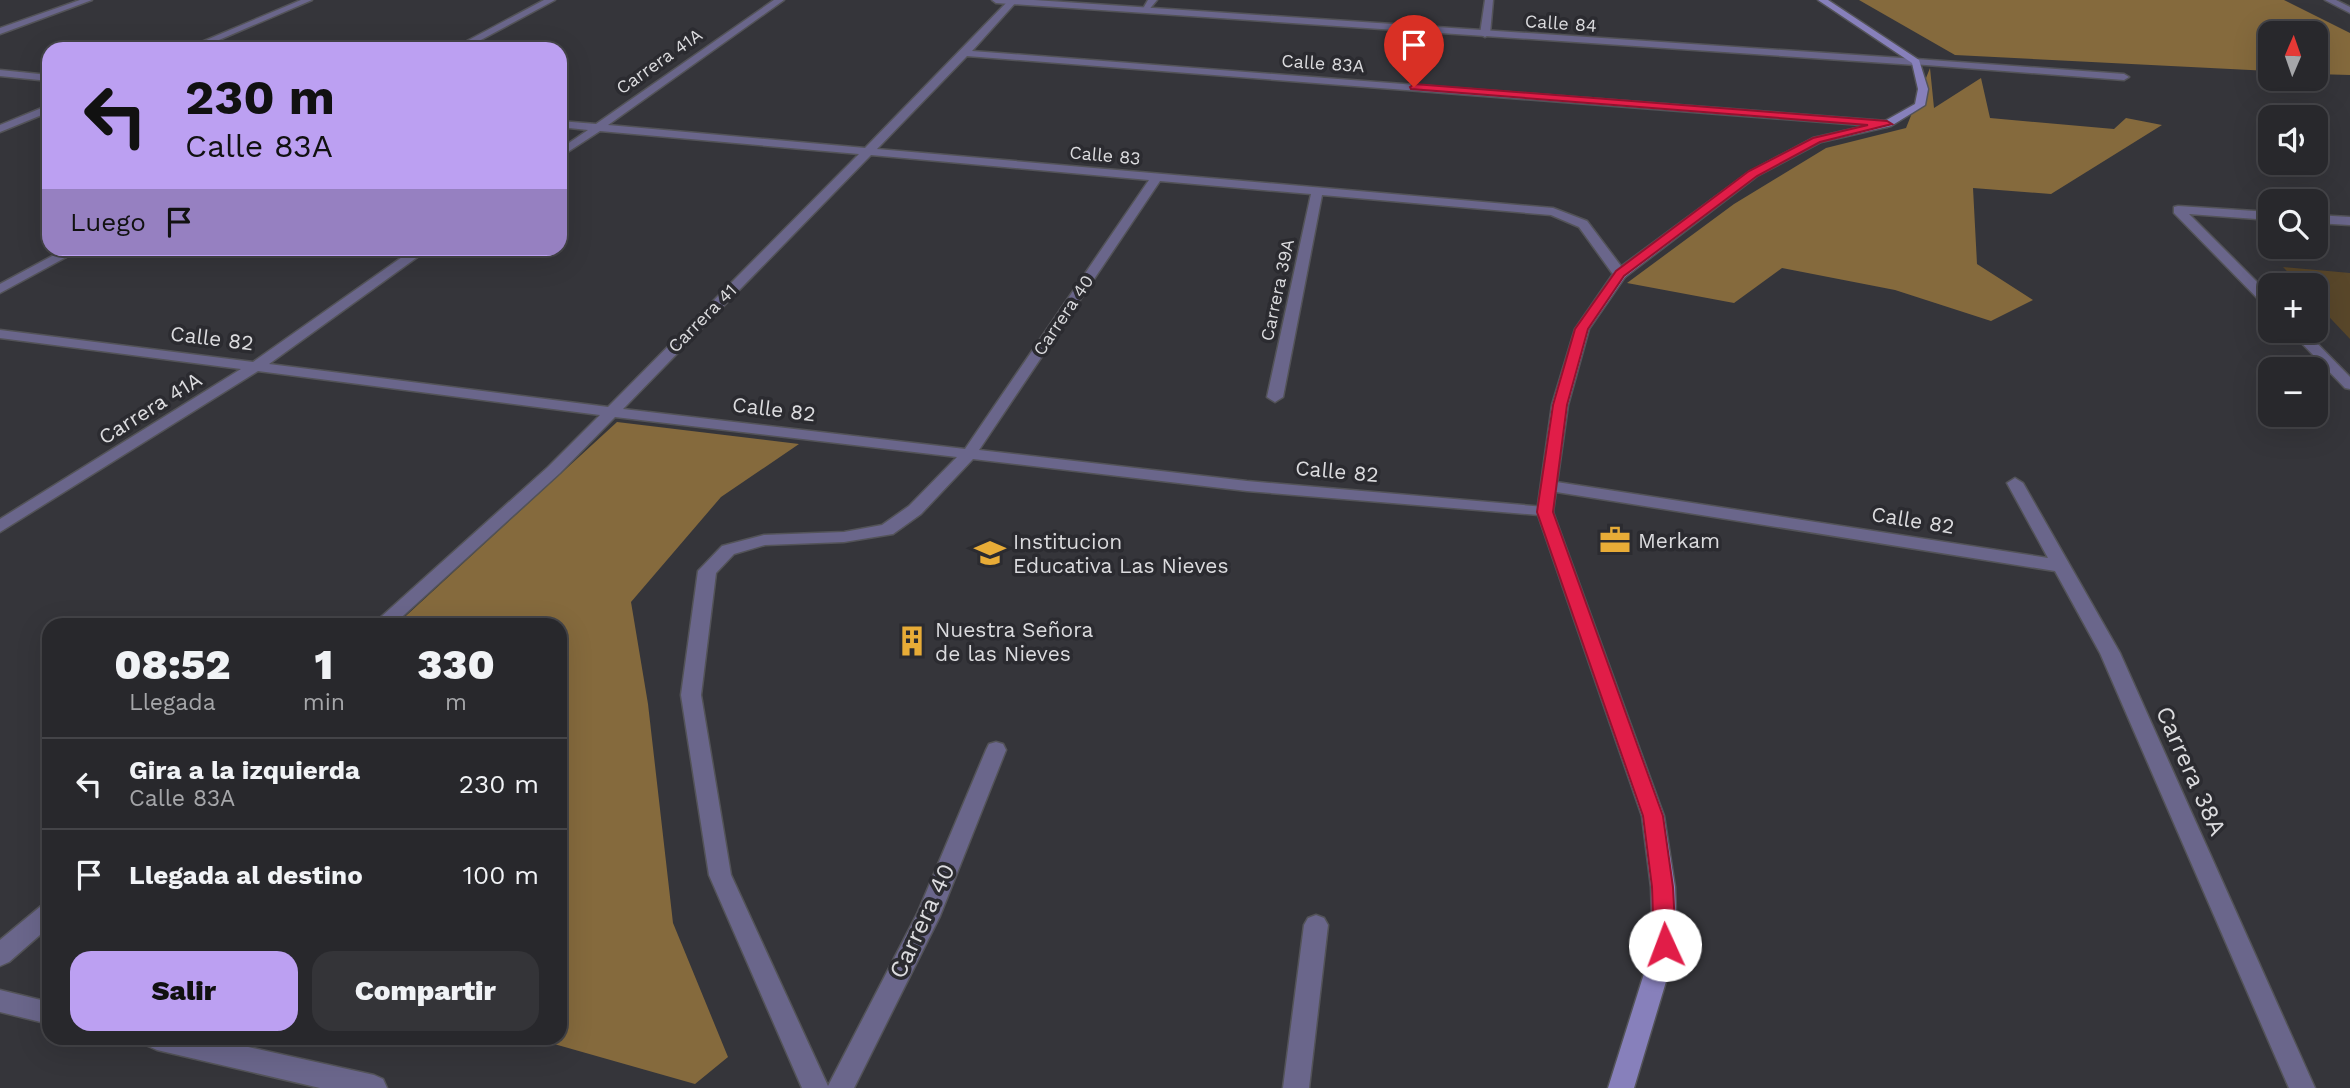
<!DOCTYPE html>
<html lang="es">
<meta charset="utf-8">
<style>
:root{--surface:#28282c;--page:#343438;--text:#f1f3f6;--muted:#a5a6a9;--line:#444448;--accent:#bca0f2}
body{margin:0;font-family:"Work Sans",sans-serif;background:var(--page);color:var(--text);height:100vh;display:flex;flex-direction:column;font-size:26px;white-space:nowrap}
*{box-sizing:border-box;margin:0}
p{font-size:23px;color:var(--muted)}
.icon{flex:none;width:38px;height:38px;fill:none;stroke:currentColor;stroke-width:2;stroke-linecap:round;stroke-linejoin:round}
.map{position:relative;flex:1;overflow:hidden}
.drawer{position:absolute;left:42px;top:618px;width:525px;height:427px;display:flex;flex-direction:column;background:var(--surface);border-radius:21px;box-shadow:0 7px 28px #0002,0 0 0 2px var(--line)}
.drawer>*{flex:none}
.hud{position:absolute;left:42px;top:42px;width:525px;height:214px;border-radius:21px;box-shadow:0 7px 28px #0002,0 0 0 2px var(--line);background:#bca0f2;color:#111;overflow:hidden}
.needle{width:46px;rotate:2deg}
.buttons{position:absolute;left:2258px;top:21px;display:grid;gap:14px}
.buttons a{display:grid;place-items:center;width:70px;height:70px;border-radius:14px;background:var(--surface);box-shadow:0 7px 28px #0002,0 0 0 2px var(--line);font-size:35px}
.pin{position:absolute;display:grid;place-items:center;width:60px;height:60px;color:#fff;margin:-72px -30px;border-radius:50% 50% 50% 0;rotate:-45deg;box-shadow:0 0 7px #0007}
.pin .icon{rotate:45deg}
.me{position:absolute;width:77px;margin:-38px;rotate:358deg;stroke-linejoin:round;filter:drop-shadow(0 0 5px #0008)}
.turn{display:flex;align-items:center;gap:24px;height:147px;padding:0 28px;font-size:32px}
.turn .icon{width:91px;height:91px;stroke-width:2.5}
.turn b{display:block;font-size:49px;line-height:60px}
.then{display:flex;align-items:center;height:66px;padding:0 28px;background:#0003;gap:14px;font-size:26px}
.eta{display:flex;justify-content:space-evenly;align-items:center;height:119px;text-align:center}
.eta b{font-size:42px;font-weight:800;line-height:49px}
.action{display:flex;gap:14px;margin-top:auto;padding:14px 28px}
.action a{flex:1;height:80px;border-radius:21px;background:var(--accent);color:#111;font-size:28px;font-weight:800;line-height:80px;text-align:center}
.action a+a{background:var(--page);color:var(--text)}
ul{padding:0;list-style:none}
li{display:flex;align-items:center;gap:21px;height:91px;padding:0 28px;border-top:2px solid var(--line)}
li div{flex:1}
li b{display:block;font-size:26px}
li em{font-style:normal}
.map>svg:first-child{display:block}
.green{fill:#59472a}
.forest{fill:#856a3d}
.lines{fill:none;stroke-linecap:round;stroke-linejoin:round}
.minor-casing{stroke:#535358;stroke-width:3}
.tertiary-casing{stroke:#535358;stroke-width:3}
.secondary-casing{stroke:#535358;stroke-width:3}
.minor{fill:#6a668b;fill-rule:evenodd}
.tertiary{fill:#6a668b;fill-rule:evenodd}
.secondary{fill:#8780bb;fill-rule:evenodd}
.route{fill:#e11d48;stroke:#92132f;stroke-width:2}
.labels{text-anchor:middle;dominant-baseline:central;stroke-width:7;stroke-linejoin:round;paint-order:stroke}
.far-street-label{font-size:18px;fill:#dbdbde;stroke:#2b2b30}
.street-label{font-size:21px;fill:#dbdbde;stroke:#2b2b30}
.poi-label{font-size:21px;fill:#dbdbde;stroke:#2b2b30;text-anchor:start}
.near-street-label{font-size:24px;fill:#dbdbde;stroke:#2b2b30}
</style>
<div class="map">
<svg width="2350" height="1088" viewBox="0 0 2350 1088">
<rect width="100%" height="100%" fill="#35353a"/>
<path class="green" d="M2283,267L2350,273V339L2315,302V285H2300Z"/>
<path class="forest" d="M1859,0H2284L2350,33V75L2315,74V33H2270V71L1955,55Z
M1930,68L1934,108L1981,78L1990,118L2114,129L2126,118L2162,125L2051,194L1973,188L1977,264L2033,300L1991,321L1895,290L1782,268L1734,303L1627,283L1734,204L1826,148L1906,128Z
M617,422L799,444L721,497L631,602L648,704L673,923L728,1057L695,1084L533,1038H560V625H396Z"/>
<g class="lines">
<g class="minor-casing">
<path id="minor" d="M301,0H312L198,49H185Z
M544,0H555L464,49H452Z
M774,0H784L608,125L865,148L1009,0H1018L972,51L1887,121L1892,124L1887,127L967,56L877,149L1553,208L1587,221L1627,274L1625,277H1615L1579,227L1551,215L1322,195L1283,397L1275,402L1267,397L1311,194L1160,181L979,450L1247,481L1545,507L1551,508L1553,512L1551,516L1247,491L973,459L921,514L893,534L844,542L765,545L734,554L716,573L701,695L731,875L828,1086L917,914L986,750L989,744L996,742L1003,744L1006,750L940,916L854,1088H802L709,875L681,695L698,571L722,546L764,535L844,532L882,525L909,506L957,457L615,417L560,473L393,625H372L548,467L600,415L258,371L0,532V519L241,369L0,338V330L253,362L415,248H430L269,364L608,407L859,154L600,131L560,157V149L588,130L560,127V121L596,124ZM871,155L1149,180L965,449L623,409Z
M1148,0H1157L1147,12H1141Z
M1485,0H1493L1490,34L1485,37L1480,34Z
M1916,59L2124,74L2129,77L2124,80L1913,64V60Z
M0,70L49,75V81L0,76Z
M49,105V112L0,132V125Z
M2178,206L2270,212V220L2189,214L2270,295V307L2265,306L2174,213V207Z
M2315,215L2350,217V225L2315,223Z
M67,248H83L0,293V284Z
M2290,331H2305L2350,377V389L2345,388Z
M2015,478L2023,483L2120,653L2315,1088H2289L2100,653L2055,571L1550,491L1542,486L1550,481L2048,558L2007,483Z
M49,903V927L9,962L0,966V940L41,906Z
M1316,915L1324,918L1328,925L1309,1088H1283L1304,925L1308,918Z"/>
</g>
<g class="tertiary-casing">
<path id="tertiary" d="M80,0H92L0,34V28Z
M992,0H1034L1916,59L1921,62L1916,65L996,3Z
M2325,0H2336L2350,7V13Z
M0,990L49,1002V1024L0,1012Z
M144,1038H208L374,1075L383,1079L387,1088H320L157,1050L148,1046Z"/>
</g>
<g class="secondary-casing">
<path id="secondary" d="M1818,0H1828L1919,60L1928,89L1925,105L1891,126L1821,142L1757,176L1625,277L1589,329L1568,405L1553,512L1664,816L1675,887L1677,945L1634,1088H1608L1653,945L1651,887L1642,816L1537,512L1552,405L1575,329L1615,271L1749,172L1813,138L1883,122L1915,104L1918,89L1912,63Z"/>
</g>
<use href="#minor" class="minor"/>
<use href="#tertiary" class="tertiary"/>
<use href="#secondary" class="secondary"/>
</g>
<path class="route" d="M1414,84L1887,121L1892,124L1820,142L1757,176L1624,276L1588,329L1567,405L1553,512L1663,816L1673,887L1676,945L1673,952L1665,955L1657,952L1654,945L1652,887L1643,816L1537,512L1553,405L1575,329L1616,271L1749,171L1813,138L1868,125L1411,89L1410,87Z"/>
<defs>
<g id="office-bare" transform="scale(2.415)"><path d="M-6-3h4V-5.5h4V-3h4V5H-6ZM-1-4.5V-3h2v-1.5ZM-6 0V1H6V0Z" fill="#e8ac37" stroke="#2b2b30" stroke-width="2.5" paint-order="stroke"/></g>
<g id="school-bare" transform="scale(2.415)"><path d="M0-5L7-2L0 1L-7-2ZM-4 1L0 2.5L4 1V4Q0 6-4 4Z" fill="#e8ac37" stroke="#2b2b30" stroke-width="2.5" paint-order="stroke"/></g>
<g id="building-bare" transform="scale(2.415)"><path d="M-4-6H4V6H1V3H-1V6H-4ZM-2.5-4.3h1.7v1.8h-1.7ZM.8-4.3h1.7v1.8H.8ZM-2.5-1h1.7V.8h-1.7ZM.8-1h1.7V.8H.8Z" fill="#e8ac37" stroke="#2b2b30" stroke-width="2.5" paint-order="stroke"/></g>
</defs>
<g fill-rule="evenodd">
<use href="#office-bare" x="1615" y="540"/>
<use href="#school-bare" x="990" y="553"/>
<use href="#building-bare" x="912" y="641"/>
</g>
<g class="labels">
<g class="far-street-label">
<text transform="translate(1561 23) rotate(4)">Calle 84</text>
<text transform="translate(659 61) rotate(-35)">Carrera 41A</text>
<text transform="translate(1323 63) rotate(4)">Calle 83A</text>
<text transform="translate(1105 155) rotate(5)">Calle 83</text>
<text transform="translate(1277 290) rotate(-78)">Carrera 39A</text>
<text transform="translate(1063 315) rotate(-56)">Carrera 40</text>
<text transform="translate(702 318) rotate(-45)">Carrera 41</text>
</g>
<g class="street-label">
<text transform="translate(212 338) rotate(7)">Calle 82</text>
<text transform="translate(150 408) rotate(-32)">Carrera 41A</text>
<text transform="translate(774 409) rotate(7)">Calle 82</text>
<text transform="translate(1337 471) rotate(5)">Calle 82</text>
<text transform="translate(1913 520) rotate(9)">Calle 82</text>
</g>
<g class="poi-label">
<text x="1638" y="540">Merkam</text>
<text x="1013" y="541">Institucion<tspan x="1013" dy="24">Educativa Las Nieves</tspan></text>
<text x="935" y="629">Nuestra Señora<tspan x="935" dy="24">de las Nieves</tspan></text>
</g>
<g class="near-street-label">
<text transform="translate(2191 771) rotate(66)">Carrera 38A</text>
<text transform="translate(922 921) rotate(-65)">Carrera 40</text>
</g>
</g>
</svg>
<div class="buttons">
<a><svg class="needle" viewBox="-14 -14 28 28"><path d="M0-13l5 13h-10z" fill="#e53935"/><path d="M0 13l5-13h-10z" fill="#a5a6a9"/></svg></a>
<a><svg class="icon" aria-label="sound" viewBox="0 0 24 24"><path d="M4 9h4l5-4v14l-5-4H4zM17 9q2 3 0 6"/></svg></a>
<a><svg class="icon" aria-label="search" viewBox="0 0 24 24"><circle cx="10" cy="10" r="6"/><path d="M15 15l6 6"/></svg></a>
<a>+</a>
<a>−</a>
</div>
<div class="pin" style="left:1414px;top:87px;background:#d93025"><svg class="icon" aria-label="arrive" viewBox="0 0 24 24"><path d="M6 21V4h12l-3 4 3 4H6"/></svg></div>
<svg class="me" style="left:1665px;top:945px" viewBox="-20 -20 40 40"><circle r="19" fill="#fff"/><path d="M0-13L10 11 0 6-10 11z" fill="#e11d48"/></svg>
<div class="hud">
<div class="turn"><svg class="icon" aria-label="left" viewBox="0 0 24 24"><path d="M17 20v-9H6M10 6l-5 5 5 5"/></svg><div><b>230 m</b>Calle 83A</div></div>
<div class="then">Luego<svg class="icon" aria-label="arrive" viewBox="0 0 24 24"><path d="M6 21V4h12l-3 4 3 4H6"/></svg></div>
</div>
<section class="drawer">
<div class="eta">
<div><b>08:52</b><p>Llegada</p></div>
<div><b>1</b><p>min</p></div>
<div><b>330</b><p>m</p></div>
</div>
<ul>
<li><svg class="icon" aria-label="left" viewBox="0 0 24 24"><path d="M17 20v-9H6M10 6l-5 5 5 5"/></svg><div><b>Gira a la izquierda</b><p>Calle 83A</p></div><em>230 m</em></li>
<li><svg class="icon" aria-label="arrive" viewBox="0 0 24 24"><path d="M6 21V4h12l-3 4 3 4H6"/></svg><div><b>Llegada al destino</b></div><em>100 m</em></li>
</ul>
<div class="action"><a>Salir</a><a>Compartir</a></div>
</section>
</div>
